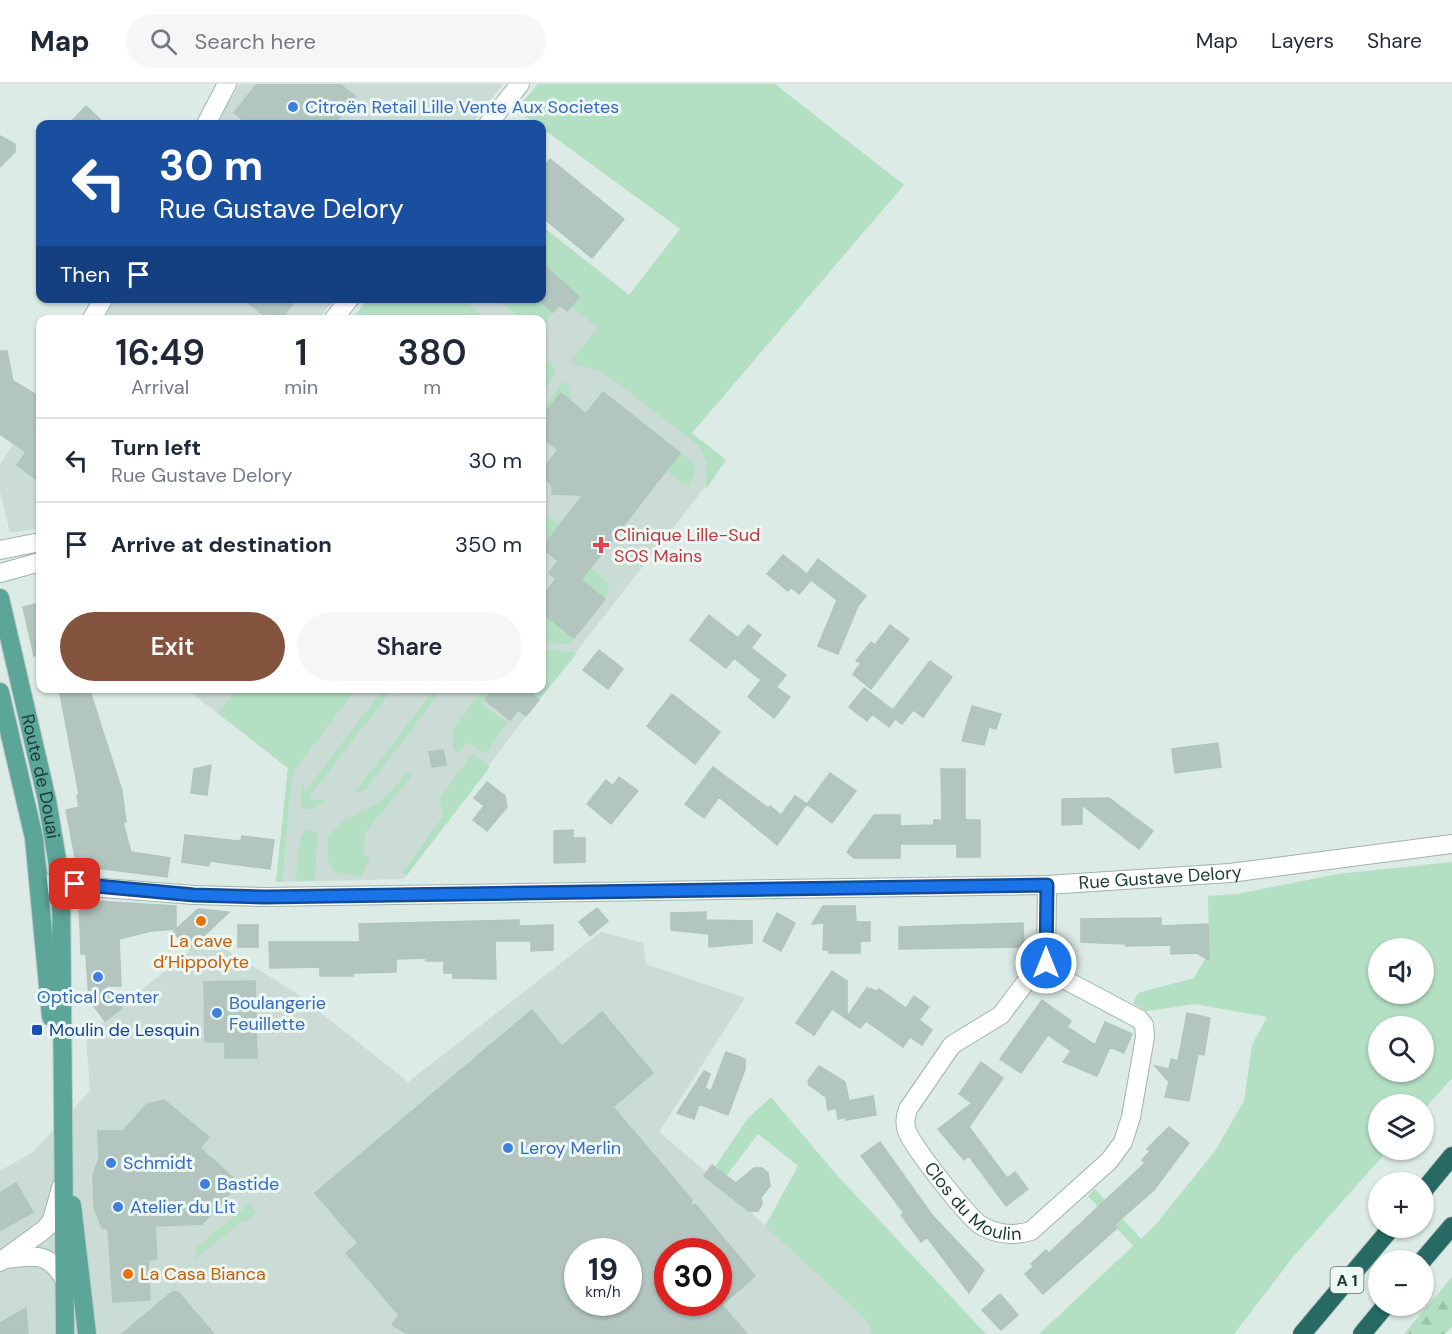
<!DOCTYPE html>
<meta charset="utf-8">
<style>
:root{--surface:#fff;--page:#f6f6f7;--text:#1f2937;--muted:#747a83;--line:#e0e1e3;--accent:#84533e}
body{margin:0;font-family:"DM Sans",sans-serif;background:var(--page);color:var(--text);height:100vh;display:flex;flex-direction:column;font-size:22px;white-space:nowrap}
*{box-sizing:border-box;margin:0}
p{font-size:20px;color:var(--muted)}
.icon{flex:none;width:33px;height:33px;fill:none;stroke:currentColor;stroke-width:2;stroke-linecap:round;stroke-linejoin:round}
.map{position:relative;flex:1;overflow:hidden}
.sheet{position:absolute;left:36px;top:231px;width:510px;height:378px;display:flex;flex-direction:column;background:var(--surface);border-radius:12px;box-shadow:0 2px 4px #0004}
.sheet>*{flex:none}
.guide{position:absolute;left:36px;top:36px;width:510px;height:183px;border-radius:12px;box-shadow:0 2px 4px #0004;background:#1a4fa0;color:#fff;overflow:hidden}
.fabs{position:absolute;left:1368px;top:854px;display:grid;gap:12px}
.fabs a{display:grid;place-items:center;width:66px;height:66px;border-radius:50%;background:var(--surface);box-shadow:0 2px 4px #0004;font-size:30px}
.speed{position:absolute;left:564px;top:1154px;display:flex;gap:12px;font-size:30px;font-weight:700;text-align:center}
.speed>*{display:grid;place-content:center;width:78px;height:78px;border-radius:50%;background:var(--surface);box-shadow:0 2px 4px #0004;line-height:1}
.speed small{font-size:15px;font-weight:400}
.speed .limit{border:9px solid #d22;background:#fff;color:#111}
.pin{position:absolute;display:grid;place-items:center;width:51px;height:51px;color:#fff;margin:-26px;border-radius:12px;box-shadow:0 3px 9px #0006}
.me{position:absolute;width:66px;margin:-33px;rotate:0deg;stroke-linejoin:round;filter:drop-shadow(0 0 4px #0008)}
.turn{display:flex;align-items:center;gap:21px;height:126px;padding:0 24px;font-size:27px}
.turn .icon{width:78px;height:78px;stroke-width:2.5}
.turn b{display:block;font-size:42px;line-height:51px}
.then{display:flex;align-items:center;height:57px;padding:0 24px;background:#0003;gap:12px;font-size:22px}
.eta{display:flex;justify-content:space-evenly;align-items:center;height:102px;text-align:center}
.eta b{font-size:36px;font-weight:600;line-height:42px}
.cta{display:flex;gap:12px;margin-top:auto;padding:12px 24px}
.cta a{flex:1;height:69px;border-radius:36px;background:var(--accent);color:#fff;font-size:24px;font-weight:600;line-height:69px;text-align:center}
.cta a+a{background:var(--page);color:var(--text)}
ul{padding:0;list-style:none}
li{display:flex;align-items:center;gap:18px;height:84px;padding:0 24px;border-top:2px solid var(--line)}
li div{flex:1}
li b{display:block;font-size:22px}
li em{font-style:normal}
header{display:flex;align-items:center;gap:36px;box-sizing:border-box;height:84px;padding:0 30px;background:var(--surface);border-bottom:2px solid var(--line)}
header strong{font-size:28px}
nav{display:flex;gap:33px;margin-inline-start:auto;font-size:21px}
.search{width:420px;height:54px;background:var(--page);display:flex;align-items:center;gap:15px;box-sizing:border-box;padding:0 21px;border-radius:33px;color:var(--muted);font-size:22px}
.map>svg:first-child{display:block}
.built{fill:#cbdbd5;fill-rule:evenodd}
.grass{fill:#b3dfc3;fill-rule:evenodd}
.forest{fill:url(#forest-firs)}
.building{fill:#b2c6bf;stroke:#afc5be;stroke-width:1.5;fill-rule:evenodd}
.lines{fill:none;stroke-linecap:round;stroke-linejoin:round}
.minor-casing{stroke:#a0b3ae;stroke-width:20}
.major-casing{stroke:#c0c8c7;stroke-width:20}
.highway-casing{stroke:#c0c8c7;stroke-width:20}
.minor{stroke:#fff;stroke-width:18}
.major{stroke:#5ca599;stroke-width:18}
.highway{stroke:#266a63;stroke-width:18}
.route-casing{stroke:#114b97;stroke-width:15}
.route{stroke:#1a73e8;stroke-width:10}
.shop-dot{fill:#3f7fe0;stroke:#edf7f3;stroke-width:2}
.health-dot{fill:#e0444e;stroke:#edf7f3;stroke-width:2}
.food-dot{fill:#e8710a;stroke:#edf7f3;stroke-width:2}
.transit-dot{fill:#1a4fb4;stroke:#edf7f3;stroke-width:2}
.labels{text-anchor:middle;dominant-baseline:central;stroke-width:6;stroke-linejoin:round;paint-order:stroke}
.shield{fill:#edf7f3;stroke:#5b736f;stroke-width:1.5}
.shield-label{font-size:16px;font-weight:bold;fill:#1d3b36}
.shop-label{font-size:18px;fill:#366cbe;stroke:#edf7f3;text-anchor:start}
.health-label{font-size:18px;fill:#be3a42;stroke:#edf7f3;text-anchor:start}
.street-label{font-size:18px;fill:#1d3b36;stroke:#edf7f3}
.food-label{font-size:18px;fill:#c56008;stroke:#edf7f3}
.transit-label{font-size:18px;fill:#164399;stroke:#edf7f3;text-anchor:start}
</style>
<header>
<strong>Map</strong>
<div class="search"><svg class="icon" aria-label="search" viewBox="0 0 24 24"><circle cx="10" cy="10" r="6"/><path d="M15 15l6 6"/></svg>Search here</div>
<nav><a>Map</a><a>Layers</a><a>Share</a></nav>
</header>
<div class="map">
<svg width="1452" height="1250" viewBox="0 0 1452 1250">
<defs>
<pattern id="forest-firs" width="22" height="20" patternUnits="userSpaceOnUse" patternTransform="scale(1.5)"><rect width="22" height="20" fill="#b3dfc3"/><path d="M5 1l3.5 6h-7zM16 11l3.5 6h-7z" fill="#9ac0a8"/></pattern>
</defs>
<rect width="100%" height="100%" fill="#ddebe6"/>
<path class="built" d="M240,0H503L472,40H215Z
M542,142L629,211L583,268L726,376L526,632L404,795L276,798L288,684L186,605L542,604V236L352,235L368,215L542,214Z
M105,215H335L318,235L92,236Z
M40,317V444L10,449L0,408V381Z
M601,848L643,859L646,880L745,914L659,1048L716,1096L866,1235L872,1250H0V1087L33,1068L90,1007L86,952L206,853L296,909L408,998ZM578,1167H628V1218H578ZM668,1167H718V1218H668Z"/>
<path class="grass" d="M538,0H775L904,101L692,349L726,376L706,405L707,377L698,361L603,288L570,278L598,244L571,222L578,213L542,179V142L629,211L680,145L542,44V40H536L516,26Z
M368,215H462L486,235H352Z
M498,215H537L553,228L542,243V236L522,235Z
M542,274L554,284L555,289L542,311Z
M563,297L569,303L571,323L542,365V314L548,318Z
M680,369L695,380L694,391L687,402L666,387Z
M544,429L559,441L542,464V433Z
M590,483L609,500L605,515L581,496Z
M542,529L574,554L569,560L542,559Z
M542,565L577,569L539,616L531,609L512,605L542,604Z
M238,605H356L295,685L291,697L282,798H276L288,684L218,629Z
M383,605H392L308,715L325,716L312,725H301L303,695L305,708Z
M435,605H442L366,705L354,710Z
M484,605H494L482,620L507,639L485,670L467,658L459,669L453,665V649L456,640Z
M472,670L490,683L407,791L402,789L444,731L439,715Z
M408,688L412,691L365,749L364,770L370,773L361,793L336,788L328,777V752L342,738L381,718Z
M306,745L318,750L314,797H296L300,754Z
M1452,778V994L1424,1026V1020H1378V1065H1389L1293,1173L1234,1250H1039L1133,1162L1088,1112L1095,1105L1141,1155L1157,1139L1215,1067L1244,1017L1252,961L1267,933L1195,920L1146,927L1133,919L1138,909L1194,894L1209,868L1208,812L1237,810L1338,790ZM1378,864H1424V909H1378ZM1378,942H1424V987H1378Z
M771,1013L835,1089L986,1250H872L866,1235L765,1142L798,1082L758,1050L720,1100L710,1090L748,1034Z
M249,1120L258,1128L245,1138L243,1136L195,1175L196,1164Z"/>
<path class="forest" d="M1452,1193V1242L1445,1250H1404Z"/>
<path class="building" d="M257,0H340L356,13L334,40H248L234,29Z
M86,22L105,40H69Z
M0,52L15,60V68L0,83Z
M550,75L624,135L592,174L542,133V85Z
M542,179L579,213L567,227L560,221L553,228L542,219Z
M243,214H297L280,236H269Z
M0,267H7L13,297L40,313V398L17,381L26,368L0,350Z
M603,308L680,369L581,496L605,515L574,554L542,529V513L556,495L549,489L558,477L542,464L583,411L552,410V401L542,393V386L558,366L542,353V333L561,309L586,330Z
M783,471L807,490L818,475L866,512L858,522L838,570L818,562L837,516L811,496L799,510L791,503L788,507L767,490Z
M40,519V572H34L23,523Z
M709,531L738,554L748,541L761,551L751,564L786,591L776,603L790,613L774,634L748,613L761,596L734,574L726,584L690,556Z
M890,541L909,555L871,605L853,590L861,579L856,577L871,558L875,561Z
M599,566L623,585L608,605L583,586Z
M930,577L952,593L923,633L913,626L902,640L895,635L889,643L872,630L867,637L849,623L864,604L893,626Z
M59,604H89L122,707L126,738L123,739L131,768L170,774L167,793L80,782L76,778L66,726L79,723L77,712L79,710Z
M494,604H525L539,616L526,632L518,626L510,636L485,616Z
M672,610L720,648L695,680L647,642Z
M972,622L1001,630L996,645L989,643L984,661L962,657Z
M1218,659L1221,683L1175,689L1172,665Z
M443,666L446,681L432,683L429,668Z
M211,681L207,711L191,709L194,685Z
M713,683L768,724L770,722L781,731L795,712L807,720L777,761L719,713L704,734L685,720Z
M941,685H965V736H980V773H957V760H900V774H854L847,768L874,731H900V742L934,741V736H942Z
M830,689L856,707L832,739L807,720Z
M619,693L638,707L611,740L587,720L606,696L613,702Z
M487,698L505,712L507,723L487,747L473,736L484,722L474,714Z
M1109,714L1153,747L1139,765L1082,721V740L1062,741V715Z
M573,746V754H585V778L554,779V747Z
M185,751L238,757L241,756L242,752L274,756L270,785L210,777L209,782L182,778Z
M79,816L176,822V845L151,847L119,855L121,902H105L122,924L105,937L89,916L86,870H81Z
M823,822H855L856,838H870V857H860V869H829V866H823L824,839L812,840Z
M597,824L608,837L590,852L579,838Z
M198,825L229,828L189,866L173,848Z
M706,828V836L752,837V859L709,863V850L671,846V829Z
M777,829L795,839L781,867L763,857Z
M1161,834V842L1208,840L1209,876L1197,869L1171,870V861L1126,862L1125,860L1081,858V835Z
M519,836V842L553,841V866L531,867V857H495L496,895L453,894V889H444V877H426V874L396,875V888L353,889V892H320V883L270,884L269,858H360L359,840Z
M1023,839L1024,863L899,865V843Z
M238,841H258V863H238Z
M832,887L847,897V933L867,904L877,907L879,905L906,924L914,912L929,923L919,936L932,946L922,961L910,953L903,963L866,937L860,944L832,925L814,951L796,939Z
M255,897L257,974H225V958H205L204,898Z
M1042,916L1071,937L1067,943L1095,961L1105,938L1132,950L1124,969L1110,963L1097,992L1063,978L1071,967L1048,951L1021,989L1000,975Z
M532,926L562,962L602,928L653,989L613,1023L692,1116L690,1124L695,1120L755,1192L722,1221L747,1250H408L392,1241L399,1231L346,1169L358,1159L315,1109ZM578,1167H628V1218H578ZM668,1167H718V1218H668Z
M1187,929L1210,934L1204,971L1198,970L1189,1017L1165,1013L1169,998L1155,982L1169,985L1171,975L1178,977Z
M726,968L745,975V985L728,1031L699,1020L694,1035L677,1029L704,987L710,990L705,1004L711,1007Z
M981,978L1003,994L969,1043L1007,1094L1015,1088L1028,1105L1006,1122L969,1072L964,1076L938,1045L972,1019L959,1010Z
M819,982L845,998L849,1017L873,1012L876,1031L846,1036V1033L838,1035L836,1024L828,1026L826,1013L809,1001L808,997Z
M164,1016L209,1053L200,1064L239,1099L202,1140L155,1142L157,1175L148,1176L150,1216L113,1218L108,1144H102L94,1124L93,1091L99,1074L98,1047H123L147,1020Z
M1169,1043L1189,1059L1154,1106L1114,1141L1117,1144L1043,1210L1025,1190L1034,1182L1031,1180L1046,1166L1049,1169L1145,1079L1142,1076L1150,1067L1147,1065Z
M880,1058L932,1131L984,1186L969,1209L927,1153L921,1158L901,1131L904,1129L861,1072Z
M712,1081L736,1099L754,1084H762L768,1089L770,1102L761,1113L762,1120L758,1127H749L704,1092Z
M16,1099L33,1128L0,1147V1109Z
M172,1208H178L214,1250H122Z
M1000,1210L1018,1231L1001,1246L982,1226Z
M26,1224L28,1250H0V1239Z"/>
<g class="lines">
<g class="minor-casing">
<g id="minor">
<path d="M206,40L227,0"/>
<path d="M488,40L520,0"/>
<path d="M91,236L104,214"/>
<path d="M333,236L350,214"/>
<path d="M0,466L40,458"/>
<path d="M0,489L40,478"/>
<path id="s1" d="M39,799L194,811L265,813L1047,801L1230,789L1452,760"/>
<path id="s2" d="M1046,879L1034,887L1001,931L952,961L908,1025C905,1033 904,1039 907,1047C913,1063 969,1135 982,1142C998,1151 1014,1152 1031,1147L1109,1077L1123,1058L1131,1033L1145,953L1144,941L1139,935L1056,891L1046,879L1047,801"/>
<path d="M6,1175C35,1172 48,1167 64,1195"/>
<path d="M0,1178L45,1145L52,1136L61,1104"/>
</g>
</g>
<g class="major-casing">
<g id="major">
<path id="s3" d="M0,514L47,716L61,799L65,1250"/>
<path d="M0,608L34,754L51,933"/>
<path d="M72,1121L87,1250"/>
</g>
</g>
<g class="highway-casing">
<path id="highway" d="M1424,1106L1452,1072
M1423,1176L1452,1142
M1302,1250L1392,1143
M1362,1250L1386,1221"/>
</g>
<use href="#minor" class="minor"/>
<use href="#major" class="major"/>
<use href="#highway" class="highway"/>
</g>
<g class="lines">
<g class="route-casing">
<path id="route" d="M75,800L194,811L265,813L1047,801L1046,879"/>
</g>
<use href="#route" class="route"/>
</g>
<g class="shop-dot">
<circle cx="293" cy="23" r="6"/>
<circle cx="98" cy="893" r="6"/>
<circle cx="217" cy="929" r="6"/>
<circle cx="508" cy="1064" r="6"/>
<circle cx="111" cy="1079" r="6"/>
<circle cx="205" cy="1100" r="6"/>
<circle cx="118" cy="1123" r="6"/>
</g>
<path class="health-dot" d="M598 452h6v6h6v6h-6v6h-6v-6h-6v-6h6z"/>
<g class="food-dot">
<circle cx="201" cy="837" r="6"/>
<circle cx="128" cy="1190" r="6"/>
</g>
<rect class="transit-dot" x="31" y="940" width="12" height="12" rx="3"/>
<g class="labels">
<rect class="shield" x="1330.5" y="1183" width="33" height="26" rx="4.5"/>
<g class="shield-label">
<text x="1347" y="1196">A 1</text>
</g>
<g class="shop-label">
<text x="305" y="23">Citroën Retail Lille Vente Aux Societes</text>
<text x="98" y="913" text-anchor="middle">Optical Center</text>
<text x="229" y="919">Boulangerie<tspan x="229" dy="21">Feuillette</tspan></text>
<text x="520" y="1064">Leroy Merlin</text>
<text x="123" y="1079">Schmidt</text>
<text x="217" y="1100">Bastide</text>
<text x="130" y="1123">Atelier du Lit</text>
</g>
<g class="health-label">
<text x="614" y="451">Clinique Lille-Sud<tspan x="614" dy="21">SOS Mains</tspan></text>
</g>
<g class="street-label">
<text stroke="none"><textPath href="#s3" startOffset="183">Route de Douai</textPath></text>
<text stroke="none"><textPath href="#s1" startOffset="1122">Rue Gustave Delory</textPath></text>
<text stroke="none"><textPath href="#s2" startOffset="328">Clos du Moulin</textPath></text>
</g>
<g class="food-label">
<text x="201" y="857">La cave<tspan x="201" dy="21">d’Hippolyte</tspan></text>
<text x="140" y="1190" text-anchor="start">La Casa Bianca</text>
</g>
<g class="transit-label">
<text x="49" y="946">Moulin de Lesquin</text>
</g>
</g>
</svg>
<div class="fabs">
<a><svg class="icon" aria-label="sound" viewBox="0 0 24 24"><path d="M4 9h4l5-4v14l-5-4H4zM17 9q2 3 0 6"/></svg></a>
<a><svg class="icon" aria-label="search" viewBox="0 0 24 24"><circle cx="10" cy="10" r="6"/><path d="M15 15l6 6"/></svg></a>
<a><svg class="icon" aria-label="layers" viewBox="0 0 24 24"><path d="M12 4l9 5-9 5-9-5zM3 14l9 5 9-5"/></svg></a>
<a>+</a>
<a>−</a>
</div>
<div class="speed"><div>19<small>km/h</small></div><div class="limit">30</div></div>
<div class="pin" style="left:75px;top:800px;background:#d93025"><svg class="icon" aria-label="arrive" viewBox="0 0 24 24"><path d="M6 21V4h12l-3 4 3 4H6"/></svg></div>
<svg class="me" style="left:1046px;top:879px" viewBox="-20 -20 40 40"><circle r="17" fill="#1a73e8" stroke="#fff" stroke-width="3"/><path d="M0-11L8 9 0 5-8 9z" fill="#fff"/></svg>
<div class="guide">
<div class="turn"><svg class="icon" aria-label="left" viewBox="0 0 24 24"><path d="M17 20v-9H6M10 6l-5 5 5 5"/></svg><div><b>30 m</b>Rue Gustave Delory</div></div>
<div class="then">Then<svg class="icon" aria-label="arrive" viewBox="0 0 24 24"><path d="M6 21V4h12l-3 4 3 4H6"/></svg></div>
</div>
<section class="sheet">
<div class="eta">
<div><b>16:49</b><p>Arrival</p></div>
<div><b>1</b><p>min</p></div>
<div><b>380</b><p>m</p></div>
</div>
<ul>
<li><svg class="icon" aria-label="left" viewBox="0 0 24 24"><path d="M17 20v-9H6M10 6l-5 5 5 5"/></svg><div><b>Turn left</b><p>Rue Gustave Delory</p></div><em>30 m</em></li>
<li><svg class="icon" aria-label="arrive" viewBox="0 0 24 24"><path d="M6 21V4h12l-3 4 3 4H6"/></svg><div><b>Arrive at destination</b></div><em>350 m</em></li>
</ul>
<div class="cta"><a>Exit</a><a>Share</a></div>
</section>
</div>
